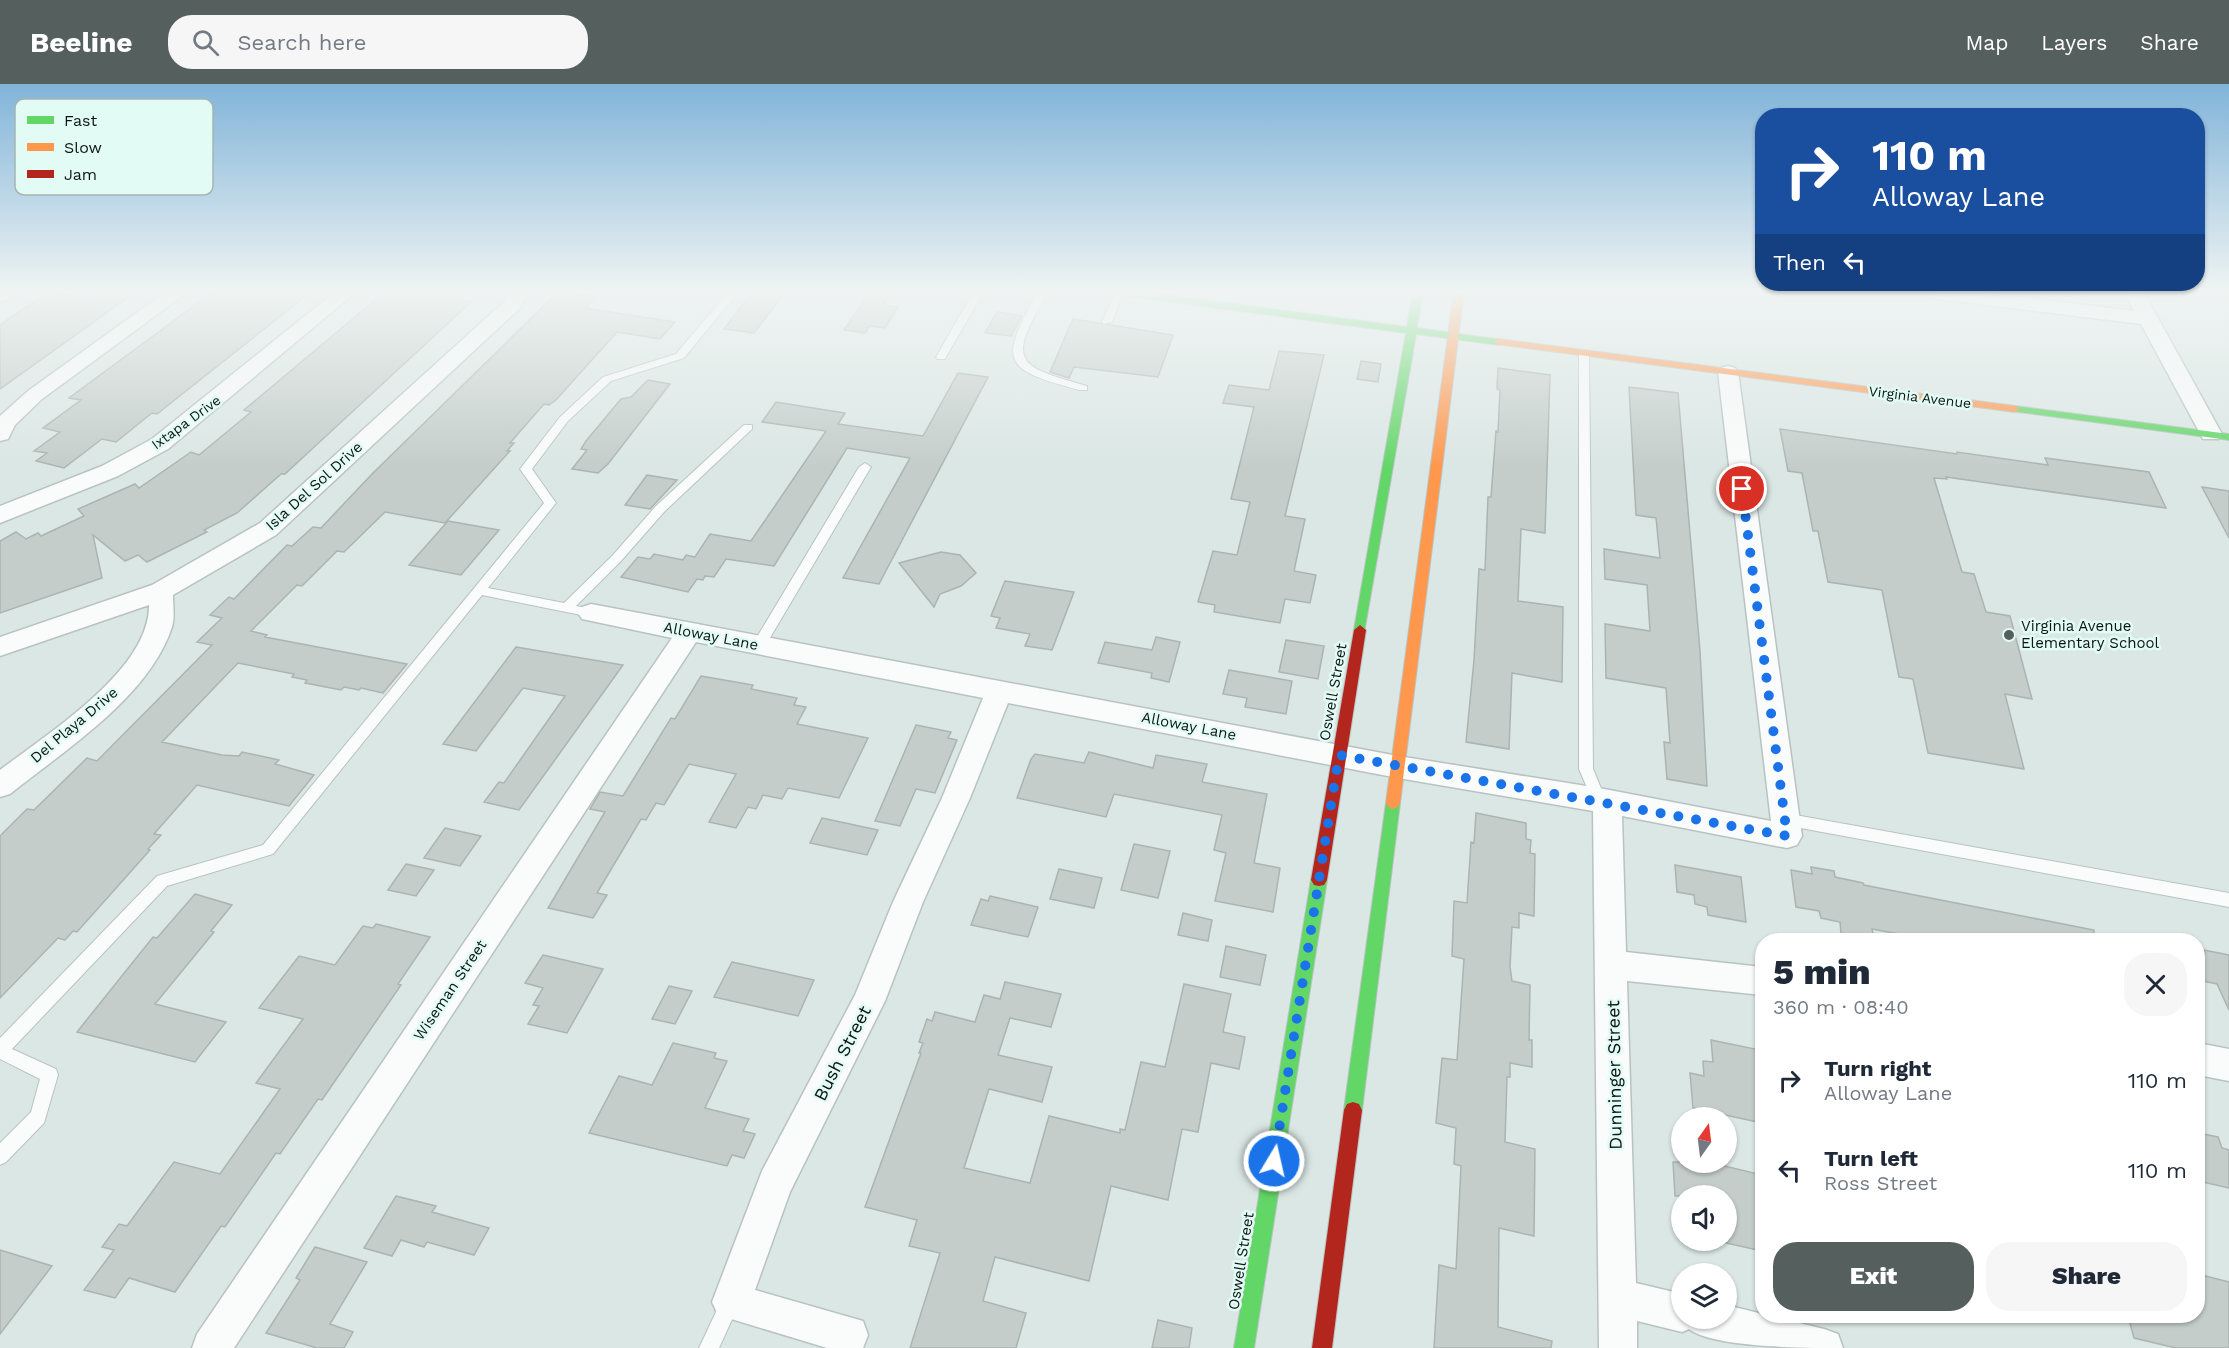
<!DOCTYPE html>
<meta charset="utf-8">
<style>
:root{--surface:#fff;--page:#f6f6f7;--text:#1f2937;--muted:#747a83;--accent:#555f5d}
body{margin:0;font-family:"Work Sans",sans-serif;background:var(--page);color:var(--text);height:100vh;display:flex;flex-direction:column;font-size:22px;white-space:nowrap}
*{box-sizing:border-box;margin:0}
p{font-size:20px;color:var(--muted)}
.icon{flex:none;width:33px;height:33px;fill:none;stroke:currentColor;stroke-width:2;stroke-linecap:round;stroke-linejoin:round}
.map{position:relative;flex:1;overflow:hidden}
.panel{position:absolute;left:1755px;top:849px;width:450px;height:390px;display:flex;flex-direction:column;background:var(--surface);border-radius:24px;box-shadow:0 2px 4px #0004}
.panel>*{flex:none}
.banner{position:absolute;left:1755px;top:24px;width:450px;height:183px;border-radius:24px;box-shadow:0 2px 4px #0004;background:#1a4fa0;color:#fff;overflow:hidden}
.needle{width:39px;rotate:14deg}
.tools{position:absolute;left:1671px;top:1023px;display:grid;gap:12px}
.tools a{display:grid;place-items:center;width:66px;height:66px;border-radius:50%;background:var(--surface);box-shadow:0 2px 4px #0004;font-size:30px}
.pin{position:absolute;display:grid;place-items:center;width:51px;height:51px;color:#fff;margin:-26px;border:3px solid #fff;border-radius:50%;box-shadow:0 2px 6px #0007}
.me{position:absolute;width:66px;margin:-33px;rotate:9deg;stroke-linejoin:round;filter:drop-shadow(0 0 4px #0008)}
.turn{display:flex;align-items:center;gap:21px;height:126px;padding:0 18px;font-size:27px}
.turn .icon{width:78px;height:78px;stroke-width:2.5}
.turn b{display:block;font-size:42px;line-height:51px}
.then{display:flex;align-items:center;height:57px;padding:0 18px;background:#0003;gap:12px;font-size:22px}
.round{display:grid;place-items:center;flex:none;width:63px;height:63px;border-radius:24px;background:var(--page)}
.head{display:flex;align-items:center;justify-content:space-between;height:102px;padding:0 18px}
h1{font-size:36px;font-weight:800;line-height:45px}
.primary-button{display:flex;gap:12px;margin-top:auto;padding:12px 18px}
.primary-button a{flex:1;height:69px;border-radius:24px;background:var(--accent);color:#fff;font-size:24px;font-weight:800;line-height:69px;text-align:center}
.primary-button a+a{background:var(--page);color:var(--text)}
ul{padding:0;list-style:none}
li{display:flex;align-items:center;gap:18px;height:90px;padding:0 18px}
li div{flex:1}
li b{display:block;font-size:22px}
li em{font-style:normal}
header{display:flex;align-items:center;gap:36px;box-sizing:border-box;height:84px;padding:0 30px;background:var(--accent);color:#fff}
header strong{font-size:28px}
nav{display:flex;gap:33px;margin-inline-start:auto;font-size:21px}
.search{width:420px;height:54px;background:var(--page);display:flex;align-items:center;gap:15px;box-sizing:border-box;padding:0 21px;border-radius:24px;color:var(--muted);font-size:22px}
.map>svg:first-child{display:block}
.building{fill:#c4cdc9;stroke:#abb4b0;stroke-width:1.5}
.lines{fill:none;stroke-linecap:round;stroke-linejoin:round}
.lane-casing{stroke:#b8c3c0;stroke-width:2}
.street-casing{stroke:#b8c3c0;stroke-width:3}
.fast-casing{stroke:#b8c3c0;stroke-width:2}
.slow-casing{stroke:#b8c3c0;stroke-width:2}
.jam-casing{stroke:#b8c3c0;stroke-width:2}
.lane{fill:#fafbfb;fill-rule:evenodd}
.street{fill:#fafbfb;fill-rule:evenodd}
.fast{fill:#63d668;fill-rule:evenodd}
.slow{fill:#ff974d;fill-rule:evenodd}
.jam{fill:#b3261e;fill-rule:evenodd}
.route{stroke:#1a73e8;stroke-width:10;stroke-dasharray:0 18}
.poi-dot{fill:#555f5d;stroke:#e2fbf4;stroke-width:2}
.labels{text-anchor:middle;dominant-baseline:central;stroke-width:5;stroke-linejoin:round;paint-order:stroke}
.far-street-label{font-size:14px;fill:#0d1614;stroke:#e2fbf4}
.street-label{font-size:15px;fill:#0d1614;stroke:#e2fbf4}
.poi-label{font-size:15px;fill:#0d1614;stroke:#e2fbf4;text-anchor:start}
.near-street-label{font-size:18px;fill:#0d1614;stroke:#e2fbf4}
.key{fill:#e2fbf4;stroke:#a2b6b1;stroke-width:1.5}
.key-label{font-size:16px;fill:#0d1614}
</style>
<header>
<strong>Beeline</strong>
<div class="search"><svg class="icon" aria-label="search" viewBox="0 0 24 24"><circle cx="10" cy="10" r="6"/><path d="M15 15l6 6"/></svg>Search here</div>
<nav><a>Map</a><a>Layers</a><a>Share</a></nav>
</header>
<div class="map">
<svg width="2229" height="1264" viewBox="0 0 2229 1264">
<rect width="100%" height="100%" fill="#dbe7e4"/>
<path class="building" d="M96,207H137L0,305V241L48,208L87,214Z
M214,207H312L157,330L152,329L116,358L102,355L64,384L36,377L47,369L34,367L60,348L43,344L81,316L69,314Z
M386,207H470L461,216L471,218L285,390H281L237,429L204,446L207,448L147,478L138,471L125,477L93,451L102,494L0,529V457L16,448L26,455L38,449L41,452L84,432L78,425L135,400L139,404L191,368L199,371L251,328L244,326Z
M559,207L596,213L585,224L675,238L660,255L617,248L556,316L549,321L544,320L510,359H514L507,367H510L445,439L385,428L344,468L337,467L302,502L297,501L251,547L267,551L265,553L407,580L383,609L361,604L359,606L344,603L341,606L305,599L307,596L292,593L294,590L238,579L162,658L222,671L239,672L242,668L279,676L275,680L314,691L289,722L197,701L154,750L161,751L148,765L150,766L77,848L73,847L65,856L58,854L0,914V752L27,725L34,726L87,674L97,677L212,561L197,558L222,534L210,531L229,513L234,515L287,461L292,462L313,443L321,444L372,390Z
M753,207H786L754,249L724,245Z
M871,207H892L883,221L898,223L885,244L870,242L865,249L844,246Z
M997,228L1022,232L1011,252L985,249Z
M1073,235L1173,251L1158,293L1074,283L1069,294L1050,288Z
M1279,267L1324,271L1285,432L1305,435L1294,487L1316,491L1310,519L1285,515L1280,539L1214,528L1215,521L1198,518L1213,467L1237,471L1250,418L1231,415L1254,323L1223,319L1229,301L1269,306Z
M1361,277L1381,280L1378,298L1357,295Z
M1498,284L1550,291L1545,449L1521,445L1518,517L1563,523L1562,598L1512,589L1509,665L1466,658L1474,576L1479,485L1485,486L1488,413H1491L1496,347L1498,348L1500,306L1497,305Z
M958,289L988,293L879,500L843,494L910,374L847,364L774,482L726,475L714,493L705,492L703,496L697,495L688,508L621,493L638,473L650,475L654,470L683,476L686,471L695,473L710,450L751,457L826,347L762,338L776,318L845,329L838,340L923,352Z
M648,296L670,300L608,380L598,389L572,385L587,366L581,365L586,357L621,315L631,313Z
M1629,303L1678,309L1700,567L1707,702L1667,695L1664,658L1670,659L1666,604L1606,594L1605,540L1650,547L1647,501L1605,495L1604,465L1660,474L1656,434L1636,431Z
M1780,345L1957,370V368L2048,381L2045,374L2149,388L2166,424L1946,393L1947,395L1934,394L1962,488L1974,490L1986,528L2010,532L2032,615L2005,610L2024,685L1928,669L1913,595L1899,593L1882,506L1828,498L1818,447H1813L1802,389L1788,387Z
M647,391L677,396L650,425L625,421Z
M2202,403L2229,407V454Z
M448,437L499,446L461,491L409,481Z
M941,468L960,471L976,489L961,502L940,510L934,523L899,479Z
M1005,497L1074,508L1052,566L1025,562L1030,550L996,544L1000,534L991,532Z
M1156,553L1180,558L1169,598L1151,594L1152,589L1098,579L1105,558L1152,566Z
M1286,556L1324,562L1318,595L1279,588Z
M516,563L623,581L519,726L484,718L499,698L504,699L565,612L523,604L476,667L443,660Z
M1229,586L1292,597L1286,630L1245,623L1247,614L1223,610Z
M701,592L753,601L751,605L797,614L794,621L806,623L797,640L868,654L839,714L788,704L782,715L763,711L756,725L748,723L736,744L709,738L736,690L689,680L664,721L656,719L646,736L641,735L597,809L607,811L593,834L548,824L605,728L590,725L600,708L623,712L671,634L675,635Z
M916,641L951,648L948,654L957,656L935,709L916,705L900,742L875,737Z
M1089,668L1153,684L1156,671L1207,680L1202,698L1267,710L1254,779L1280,784L1273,828L1215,817L1226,769L1214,766L1222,731L1114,710L1106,733L1017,714L1031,675L1035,670L1084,679Z
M1476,729L1526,739V755L1531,756L1530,769L1535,770L1534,832L1519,829V844L1512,843L1510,883L1512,897L1530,901L1529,956H1532V983L1510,979V993H1507L1505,1058L1535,1065L1534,1152L1499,1144L1498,1243L1552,1257L1551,1264H1434L1439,1181L1456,1185L1461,1082L1454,1080L1456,1044L1436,1039L1442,974L1457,976L1464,875L1452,872L1454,817L1467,819L1471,758L1474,759Z
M822,734L878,746L867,771L810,759Z
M445,744L481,752L460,782L424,774Z
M1134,760L1170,767L1158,814L1121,806Z
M406,780L434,786L416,812L388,806Z
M1675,781L1741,793L1746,838L1708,831L1707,823L1695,820L1694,811L1677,808Z
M1811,783L1834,787L1835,793L1863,799L1864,801L2094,846L2093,856H1931L1872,845L1874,855L1841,849L1840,838L1821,834L1819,827L1796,823L1791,786L1812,790Z
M1059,785L1102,794L1094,824L1050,815Z
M195,810L232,821L211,847L214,848L155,920L226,938L195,978L77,948L153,853L157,854Z
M990,812L1038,823L1028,853L971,841L981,815L988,817Z
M1183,829L1212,836L1208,857L1178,851Z
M376,840L430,853L398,900L401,901L322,1016L318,1015L280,1070L276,1069L225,1143L221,1142L175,1208L129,1194L115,1214L84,1206L114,1166L102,1163L119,1140L127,1142L174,1078L220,1090L280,1005L256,999L303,935L259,924L299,872L335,881L363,842L373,844Z
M1226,862L1266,871L1260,901L1220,893Z
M2204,866L2229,871V926L2217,900L2198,896V868L2205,869Z
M543,871L603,885L567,949L528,940L539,922L533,921L543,904L525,899Z
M732,878L814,896L798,932L714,913Z
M1005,898L1061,910L1051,943L1010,934L998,971L1052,983L1042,1018L989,1005L964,1084L1030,1099L1049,1032L1120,1049V1045L1125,1046L1141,978L1165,983L1184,900L1231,910L1223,948L1245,953L1239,985L1211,979L1198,1048L1182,1045L1168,1116L1111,1102L1089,1197L995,1173L983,1217L1026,1229L1016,1264H910L940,1169L909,1162L917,1136L865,1123L921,969H919L923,959L919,958L927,935L932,937L935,928L975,938L984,911L1000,915Z
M669,902L692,907L675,940L652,935Z
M1711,956L1760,966L1762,1039L1693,1024L1690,989L1704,992L1703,977L1713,978Z
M673,959L716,969L714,974L727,977L705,1024L749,1035L743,1047L755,1050L744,1074L732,1071L727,1082L589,1049L619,992L652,1001Z
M2198,1049L2218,1053L2222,1064L2229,1066V1104L2198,1097Z
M1673,1078H1708L1762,1091V1167L1726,1159V1112H1675Z
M396,1112L436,1122L432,1128L489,1144L474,1171L427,1158L424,1163L401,1156L392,1172L364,1164Z
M315,1163L367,1178L330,1240L353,1248L344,1264H317L266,1249L300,1196L296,1194Z
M0,1166L52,1182L0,1250Z
M2198,1190L2229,1198V1264H2176L2134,1254L2128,1232H2198Z
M1158,1236L1192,1244L1189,1264H1152Z"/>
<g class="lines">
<g class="lane-casing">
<path id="lane" d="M729,207H739L684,274L611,297L568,337L532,385L556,419L488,504L564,519L613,471L656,422L744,341H752V345L664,428L621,477L576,522L595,526L597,529L595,532L591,533L482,511L273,770L167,802L12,965L56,985L58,991L44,1039L6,1078L0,1081V1059L31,1028L40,995L0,975V954L157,792L263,761L544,419L520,385L560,333L603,293L676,270Z
M974,207H984L946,273L945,275H937L936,273Z
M1038,207H1048C1010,276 1010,281 1087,302V306H1079C1001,285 999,278 1038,207Z
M1124,207L1112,238L1104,240L1102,238L1115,208Z
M1584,266L1589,269L1593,685L1606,716L1604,720L1599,722L1594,720L1579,685V269Z
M865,379L871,383L764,564H754L753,561L754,558L859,383Z
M1784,729L2229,809V823L1784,741L1779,739L1777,735L1779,731Z
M731,1209L738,1211L740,1218L719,1264H699L724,1211Z"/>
</g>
<g class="street-casing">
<path id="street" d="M0,207H16L7,216L0,218Z
M167,207H189L42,315L15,341L8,355L0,357V332L28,307Z
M336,207H357L168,365L118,392L0,439V422L102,382L152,355Z
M510,207H529L520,224L276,451L173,511C173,522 175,533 172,543C149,613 65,666 10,710L0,713V686C47,650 150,586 149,521L0,572V553L152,501L260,439L505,217Z
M1931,207H1971L2134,227L2124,207H2143L2222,350L2219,355H2203L2141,240L1939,215L1932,213Z
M1728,282L1735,284L1738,288L1802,752L1797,761L1787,764L1622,732L1626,868L1762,883V911L1627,897L1636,1199L1682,1210V1234H1726V1221L1824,1245L1838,1250L1843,1264C1808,1264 1713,1264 1689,1245L1682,1248L1637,1237V1264H1599L1593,727L1398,694L1008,619L970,714L923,818L885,917L790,1108L755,1206L863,1237L868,1251L863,1264H827L718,1231L712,1218L762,1087L855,911L893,818L942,714L983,614L696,558L234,1264H192L197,1250L672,554L582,535L578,529L582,523L591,520L1398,672L1599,704L1771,737L1718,288L1721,284Z
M2198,959L2229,965V997L2198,991Z"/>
</g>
<g class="fast-casing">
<path id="fast" d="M1107,207H1136L1407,243L1413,207H1423L1417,244L1503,256V260L1499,261L1416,250L1364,549H1356L1354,546L1406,249L1112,210Z
M2015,322L2229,350V356L2011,327V323Z
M1393,713L1398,715L1400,719L1362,1026L1359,1032L1353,1034L1347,1032L1344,1026L1386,719L1388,715Z
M1319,790L1324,791L1327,796L1254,1264H1234L1311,796L1314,791Z"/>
</g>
<g class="slow-casing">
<path id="slow" d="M1454,207H1464L1400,719L1398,723L1393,725L1388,723L1386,719Z
M1499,255L2015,322L2020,325L2015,328L1495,260V256Z"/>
</g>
<g class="jam-casing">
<path id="jam" d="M1360,541L1366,546L1327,796L1324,801L1319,802L1314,801L1311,796L1354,546Z
M1353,1018L1359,1020L1362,1026L1332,1264H1312L1344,1026L1347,1020Z"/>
</g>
<use href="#lane" class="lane"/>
<use href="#street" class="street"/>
<use href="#fast" class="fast"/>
<use href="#slow" class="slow"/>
<use href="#jam" class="jam"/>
</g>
<linearGradient id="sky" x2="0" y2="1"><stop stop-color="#81b4d9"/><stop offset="0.54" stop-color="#eff4f3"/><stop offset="1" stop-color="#eff4f3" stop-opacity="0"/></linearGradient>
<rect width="2229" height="384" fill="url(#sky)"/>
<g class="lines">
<path class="route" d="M1274,1077L1339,671L1787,752L1742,405"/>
</g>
<circle class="poi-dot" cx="2009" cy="551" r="6"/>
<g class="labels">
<g class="far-street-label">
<text transform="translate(1920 313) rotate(7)">Virginia Avenue</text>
<text transform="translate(186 338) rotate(-36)">Ixtapa Drive</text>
</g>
<g class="street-label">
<text transform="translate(314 402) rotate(-42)">Isla Del Sol Drive</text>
<text transform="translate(711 552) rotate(11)">Alloway Lane</text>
<text transform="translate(1333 608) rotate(-80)">Oswell Street</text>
<text transform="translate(74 641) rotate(-40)">Del Playa Drive</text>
<text transform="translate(1189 642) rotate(11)">Alloway Lane</text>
<text transform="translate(450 906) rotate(-56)">Wiseman Street</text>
<text transform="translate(1241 1177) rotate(-81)">Oswell Street</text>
</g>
<g class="poi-label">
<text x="2021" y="542">Virginia Avenue<tspan x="2021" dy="17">Elementary School</tspan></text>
</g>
<g class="near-street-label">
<text transform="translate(842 969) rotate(-63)">Bush Street</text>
<text transform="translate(1614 991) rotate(-91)">Dunninger Street</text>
</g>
</g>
<rect x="15" y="15" width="198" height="96" rx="9" class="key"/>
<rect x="27" y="32" width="27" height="8" fill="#63d668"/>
<rect x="27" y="59" width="27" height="8" fill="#ff974d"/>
<rect x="27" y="86" width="27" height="8" fill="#b3261e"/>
<g class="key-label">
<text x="64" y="42">Fast</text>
<text x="64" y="69">Slow</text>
<text x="64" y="96">Jam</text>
</g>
</svg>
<div class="tools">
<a><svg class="needle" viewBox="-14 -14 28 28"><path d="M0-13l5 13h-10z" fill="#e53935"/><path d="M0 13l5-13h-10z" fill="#747a83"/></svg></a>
<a><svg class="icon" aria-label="sound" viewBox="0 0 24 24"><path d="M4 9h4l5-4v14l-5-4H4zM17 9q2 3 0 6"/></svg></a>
<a><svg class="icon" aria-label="layers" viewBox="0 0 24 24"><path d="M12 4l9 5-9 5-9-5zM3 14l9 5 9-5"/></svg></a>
</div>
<div class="pin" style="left:1742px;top:405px;background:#d93025"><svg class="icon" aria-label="arrive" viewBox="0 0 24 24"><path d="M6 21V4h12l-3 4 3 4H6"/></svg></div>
<svg class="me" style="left:1274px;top:1077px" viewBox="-20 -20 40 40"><circle r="17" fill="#1a73e8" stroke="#fff" stroke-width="3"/><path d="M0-11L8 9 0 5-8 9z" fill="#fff"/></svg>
<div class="banner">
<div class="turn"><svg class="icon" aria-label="right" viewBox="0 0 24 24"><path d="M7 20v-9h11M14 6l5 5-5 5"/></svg><div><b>110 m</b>Alloway Lane</div></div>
<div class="then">Then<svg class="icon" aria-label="left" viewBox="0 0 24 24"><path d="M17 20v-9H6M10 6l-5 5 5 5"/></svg></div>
</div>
<section class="panel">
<div class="head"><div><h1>5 min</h1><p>360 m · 08:40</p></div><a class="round"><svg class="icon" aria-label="close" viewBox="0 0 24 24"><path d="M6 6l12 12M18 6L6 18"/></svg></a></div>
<ul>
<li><svg class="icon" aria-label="right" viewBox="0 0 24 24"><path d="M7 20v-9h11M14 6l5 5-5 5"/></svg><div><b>Turn right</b><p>Alloway Lane</p></div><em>110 m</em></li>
<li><svg class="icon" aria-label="left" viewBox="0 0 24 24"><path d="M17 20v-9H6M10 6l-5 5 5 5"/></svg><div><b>Turn left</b><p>Ross Street</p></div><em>110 m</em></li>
</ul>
<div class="primary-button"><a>Exit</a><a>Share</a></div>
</section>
</div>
